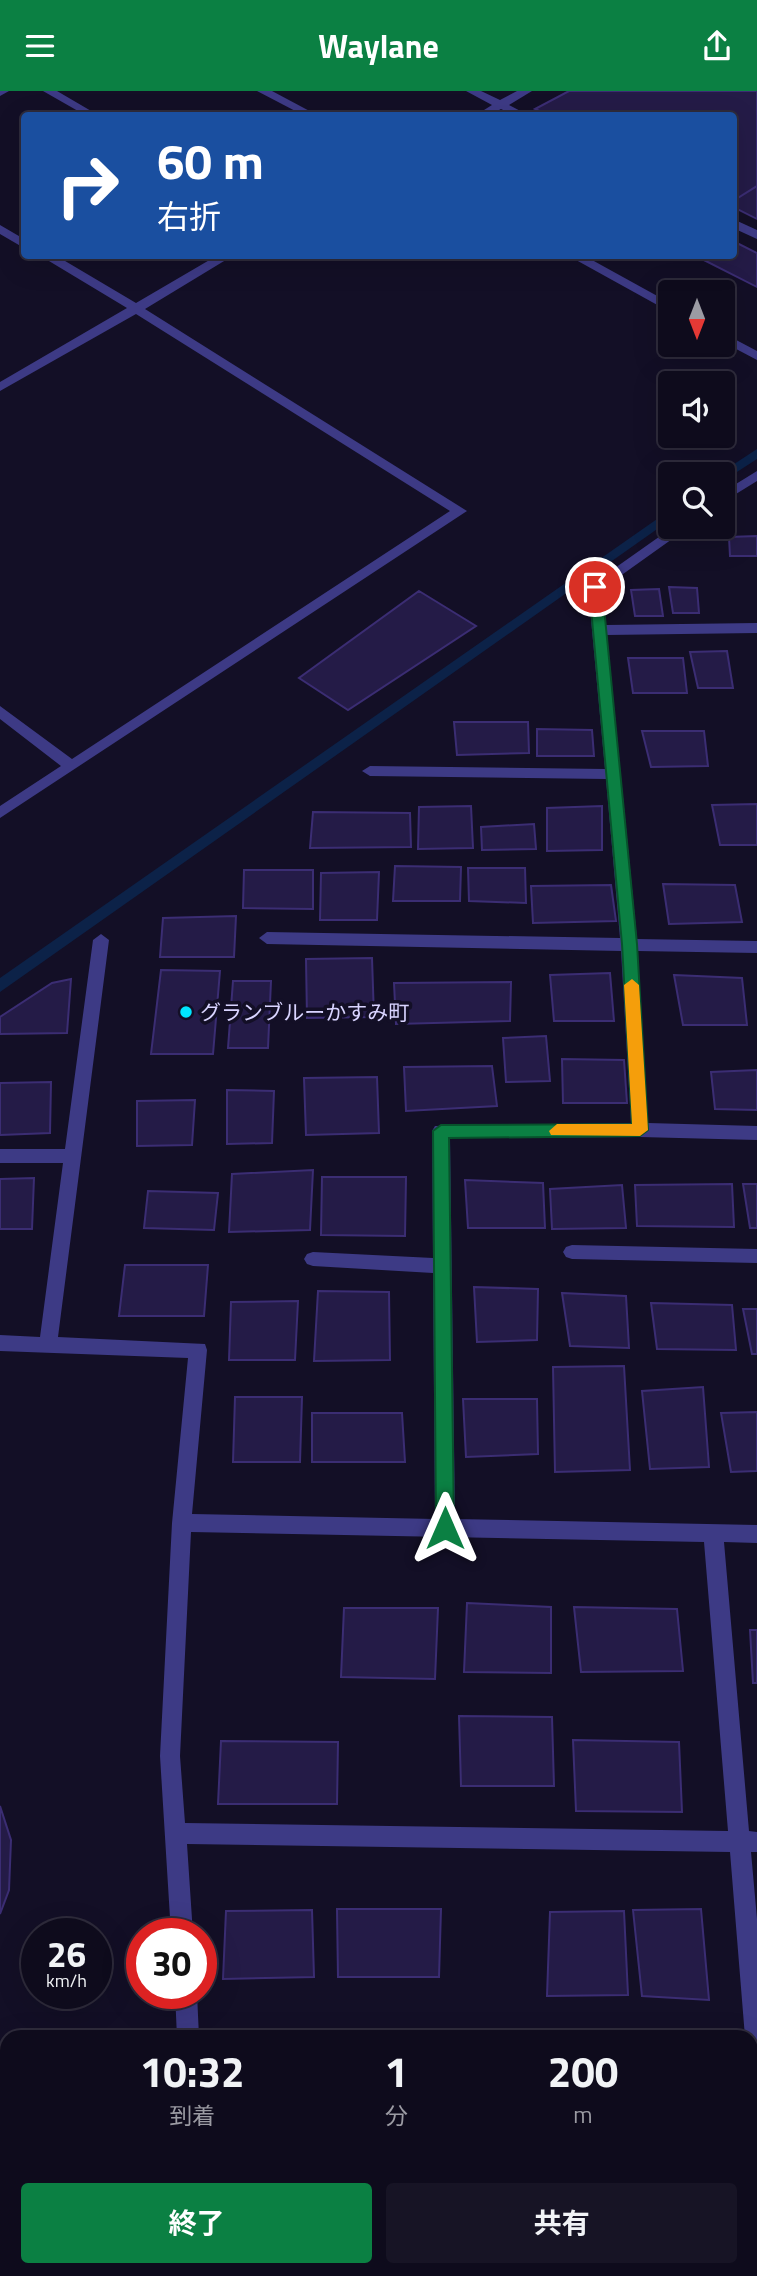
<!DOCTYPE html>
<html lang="ja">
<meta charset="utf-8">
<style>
:root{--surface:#0e0b1c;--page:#171425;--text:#f1f3f6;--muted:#9b9ba3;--line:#2e2b3b;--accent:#0b8043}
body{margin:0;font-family:"Titillium Web","Noto Sans JP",sans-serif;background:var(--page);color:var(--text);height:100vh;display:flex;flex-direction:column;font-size:26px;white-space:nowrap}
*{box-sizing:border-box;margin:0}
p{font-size:23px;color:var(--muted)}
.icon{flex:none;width:38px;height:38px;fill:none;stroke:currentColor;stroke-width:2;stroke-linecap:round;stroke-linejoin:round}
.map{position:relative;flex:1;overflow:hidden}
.side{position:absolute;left:0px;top:1939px;width:758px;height:247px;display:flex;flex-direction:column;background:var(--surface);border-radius:21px 21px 0 0;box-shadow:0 7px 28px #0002,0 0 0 2px var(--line)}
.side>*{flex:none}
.top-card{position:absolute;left:21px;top:21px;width:716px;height:147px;border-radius:7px;box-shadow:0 7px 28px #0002,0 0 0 2px var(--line);background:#1a4fa0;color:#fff;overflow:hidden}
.needle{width:46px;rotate:180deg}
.tools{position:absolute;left:658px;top:189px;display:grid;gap:14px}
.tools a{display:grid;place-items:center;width:77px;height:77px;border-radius:7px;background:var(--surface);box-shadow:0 7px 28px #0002,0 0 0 2px var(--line);font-size:35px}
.speed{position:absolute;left:21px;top:1827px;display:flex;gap:14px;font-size:35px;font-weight:700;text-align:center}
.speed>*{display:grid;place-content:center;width:91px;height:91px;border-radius:50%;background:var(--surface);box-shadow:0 7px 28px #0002,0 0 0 2px var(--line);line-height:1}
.speed small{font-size:18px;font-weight:400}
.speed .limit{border:10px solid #d22;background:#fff;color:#111}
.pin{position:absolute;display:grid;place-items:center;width:60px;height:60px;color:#fff;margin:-30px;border:4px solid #fff;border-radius:50%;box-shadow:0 2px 7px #0007}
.me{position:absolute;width:77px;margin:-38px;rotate:0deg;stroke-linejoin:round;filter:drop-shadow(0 0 5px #0008)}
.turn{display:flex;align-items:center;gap:24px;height:147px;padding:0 21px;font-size:32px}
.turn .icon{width:91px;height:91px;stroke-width:2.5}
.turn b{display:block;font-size:49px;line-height:60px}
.eta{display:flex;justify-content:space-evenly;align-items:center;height:119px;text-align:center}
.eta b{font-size:42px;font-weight:700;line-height:49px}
.primary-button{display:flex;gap:14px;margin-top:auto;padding:14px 21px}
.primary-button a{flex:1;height:80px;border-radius:7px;background:var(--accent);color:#fff;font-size:28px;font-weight:700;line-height:80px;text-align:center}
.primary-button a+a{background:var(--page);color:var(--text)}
header{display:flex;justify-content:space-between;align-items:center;height:91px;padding:0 21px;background:var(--accent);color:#fff;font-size:32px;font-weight:700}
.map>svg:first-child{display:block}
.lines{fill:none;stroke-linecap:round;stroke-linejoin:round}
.stream{fill:#0c2248;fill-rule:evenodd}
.building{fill:#241b47;stroke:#3b2d73;stroke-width:2}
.minor{fill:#3d3a85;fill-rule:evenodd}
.route{fill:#0b8043;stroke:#07532c;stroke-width:2}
.slow{fill:#f59e0b}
.poi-dot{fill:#00e5ff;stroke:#130f26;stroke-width:2.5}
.labels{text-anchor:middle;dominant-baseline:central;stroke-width:7;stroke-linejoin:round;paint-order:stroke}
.poi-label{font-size:21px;fill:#d9d4ff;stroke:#130f26;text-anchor:start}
</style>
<header><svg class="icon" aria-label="menu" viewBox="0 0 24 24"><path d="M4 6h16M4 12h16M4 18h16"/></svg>Waylane<svg class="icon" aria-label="share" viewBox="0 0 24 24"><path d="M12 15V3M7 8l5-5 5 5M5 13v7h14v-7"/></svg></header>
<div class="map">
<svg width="757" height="2185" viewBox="0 0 757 2185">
<rect width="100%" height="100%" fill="#130f26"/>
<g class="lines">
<path class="stream" d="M757,358V368L723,390V383H719Z
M670,419V429L0,901V887Z"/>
</g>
<path class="building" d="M569,0H757V95L733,110V24H548L535,18Z
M757,95V128L733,116V110Z
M733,150L757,162V196L694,164H733Z
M757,445V465H730L729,446Z
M669,496L697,497L699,522H673Z
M659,498L663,525H635L631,499Z
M419,500L476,535L348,619L299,587Z
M727,560L733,597H698L690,561Z
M628,567H683L687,602H633Z
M454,631H528L529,662L457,664Z
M537,638L592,639L594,665H537Z
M642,640H704L708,675L651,676Z
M757,713V754H720L712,714Z
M471,715L473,757L418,758L419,716Z
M602,715V759L547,760V717Z
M313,721L410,722L411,756L310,757Z
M534,733L536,758L482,759L481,736Z
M395,775L461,776L460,810H393Z
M468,777H525L526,812L469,810Z
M244,779H313V818L243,817Z
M379,781L377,829H320L321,782Z
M663,793L735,794L742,831L669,833Z
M611,794L616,830L533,832L531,795Z
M236,825L234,866H160L163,827Z
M372,867L374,926L307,927L306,868Z
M161,879L220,880L213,963H151Z
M610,882L614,930H554L550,884Z
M674,884L742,887L747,934H683Z
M71,888L67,942L0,943V926L52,892Z
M233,890H271L268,957H228Z
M511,891L510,930L396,933L394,892Z
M546,945L550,990L506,991L503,947Z
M562,968L624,969L627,1012H563Z
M492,975L497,1015L406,1020L404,976Z
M757,979V1019L715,1018L711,981Z
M377,986L379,1042L306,1044L304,987Z
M51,991L50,1042L0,1044V992Z
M227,999L274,1000L272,1052L227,1053Z
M195,1009L192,1054L137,1055V1010Z
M313,1079L310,1139L229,1141L232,1083Z
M322,1086H406L405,1145L321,1144Z
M34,1087L32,1138H0V1088Z
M465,1089L543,1092L545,1137H468Z
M732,1093L734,1136L637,1135L635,1094Z
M743,1093H757V1137H750Z
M622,1094L626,1137L552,1138L550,1098Z
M148,1100L218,1102L214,1139L144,1137Z
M125,1174H208L204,1225H119Z
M474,1196L538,1198L537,1249L477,1251Z
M318,1200L389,1201L390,1269L314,1270Z
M562,1202L626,1205L629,1257L570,1255Z
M298,1210L295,1269H229L231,1211Z
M651,1212L732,1214L736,1259L657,1258Z
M743,1218H757V1263H752Z
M624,1275L630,1379L555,1381L553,1276Z
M703,1296L709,1376L650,1378L642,1300Z
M235,1306H302L300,1371H233Z
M463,1308H537L538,1363L466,1366Z
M757,1321V1380L731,1381L721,1322Z
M312,1322H402L405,1371H312Z
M467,1512L551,1516V1582L464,1581Z
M574,1516L677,1518L683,1580L581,1581Z
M344,1517H438L435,1588L341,1586Z
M750,1539H757V1592H753Z
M459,1625L552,1626L554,1695H461Z
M573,1649L679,1651L682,1721L576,1720Z
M221,1650L338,1651L337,1713H218Z
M0,1715L11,1749L9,1799L0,1823Z
M337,1818H441L439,1886H338Z
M701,1818L709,1909L642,1905L633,1819Z
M312,1819L314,1886L223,1888L226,1820Z
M624,1820L628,1904L547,1905L550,1821Z
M342,2179H443V2185H342Z
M463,2179H527V2185H463Z
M548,2179H633V2185H548Z
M650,2179L720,2182V2185H650Z
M0,2180L109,2183L0,2185Z"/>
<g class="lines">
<path class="minor" d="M0,0H9L0,5Z
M43,0H57L98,24H85Z
M257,0H272L317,24H303Z
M466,0H481L500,9L517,0H532L509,14L528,24H514L501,18L489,24H476L492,14Z
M733,128L757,139V148L733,137Z
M0,134L24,148V157L0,143Z
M39,164H55L136,212L218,164H234L145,218L467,420L0,727V715L61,675L0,628V615L72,668L450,420L136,223L0,300V291L127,217Z
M567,164H583L670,212V221Z
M723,242L757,260V269L723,251Z
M757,380V390L723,411V401Z
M673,436H689L602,498L606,534L757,532V542L607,544L637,848L757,850V862L637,860L648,1032L757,1035V1049L640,1046L450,1047L455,1428L757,1434V1452L724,1451L749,1740L757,1741V1761H751L757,1828V1965L751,1963V1946H745L730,1761L187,1753L193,1843H171L160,1665L172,1432L188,1267L0,1260V1244L40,1246L63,1072H0V1058H65L93,849L101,843L109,849L58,1246L205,1253L207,1259L192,1423L435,1428L433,1182L313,1175L307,1173L304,1168L307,1163L313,1161L433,1167L432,1040L435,1035L631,1032L621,860L267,853L259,847L267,841L620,847L606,688L370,685L362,680L370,675L605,678L588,496ZM191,1441L704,1451L728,1740L185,1732L180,1665Z
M572,1154L757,1158V1172L572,1168L566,1166L563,1161L566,1156Z
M175,1902H197L199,1946H177Z
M751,2081H757V2105L751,2104Z
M192,2179H216V2185H192Z"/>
</g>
<path class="route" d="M595,492L602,496L637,853L648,1039L640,1045L449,1047L454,1437L451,1443L445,1445L439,1443L436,1437L433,1040L441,1034L632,1033L622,853L589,496Z"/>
<path class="slow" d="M632,888L639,894L648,1039L640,1045L551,1044L549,1040L557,1033H632L624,894Z"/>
<circle class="poi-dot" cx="186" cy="921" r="7"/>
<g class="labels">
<g class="poi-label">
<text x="200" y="921">グランブルーかすみ町</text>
</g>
</g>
</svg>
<div class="tools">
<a><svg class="needle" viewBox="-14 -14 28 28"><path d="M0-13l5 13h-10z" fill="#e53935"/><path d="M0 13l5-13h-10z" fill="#9b9ba3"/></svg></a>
<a><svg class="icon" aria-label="sound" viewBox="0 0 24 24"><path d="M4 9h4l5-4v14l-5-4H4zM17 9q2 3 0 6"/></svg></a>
<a><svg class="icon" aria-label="search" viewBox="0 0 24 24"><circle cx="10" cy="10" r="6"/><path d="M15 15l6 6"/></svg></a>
</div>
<div class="speed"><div>26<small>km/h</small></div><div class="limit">30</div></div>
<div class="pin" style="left:595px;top:496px;background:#d93025"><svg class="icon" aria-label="arrive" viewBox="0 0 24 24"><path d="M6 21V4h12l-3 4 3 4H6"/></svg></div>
<svg class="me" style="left:445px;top:1437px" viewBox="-20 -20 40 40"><path d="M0-17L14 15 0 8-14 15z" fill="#0b8043" stroke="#fff" stroke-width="4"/></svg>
<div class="top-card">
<div class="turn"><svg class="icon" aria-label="right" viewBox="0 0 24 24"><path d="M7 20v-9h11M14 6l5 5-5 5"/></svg><div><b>60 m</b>右折</div></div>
</div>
<section class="side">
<div class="eta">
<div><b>10:32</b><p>到着</p></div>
<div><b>1</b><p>分</p></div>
<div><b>200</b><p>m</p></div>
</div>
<div class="primary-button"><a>終了</a><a>共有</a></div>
</section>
</div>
